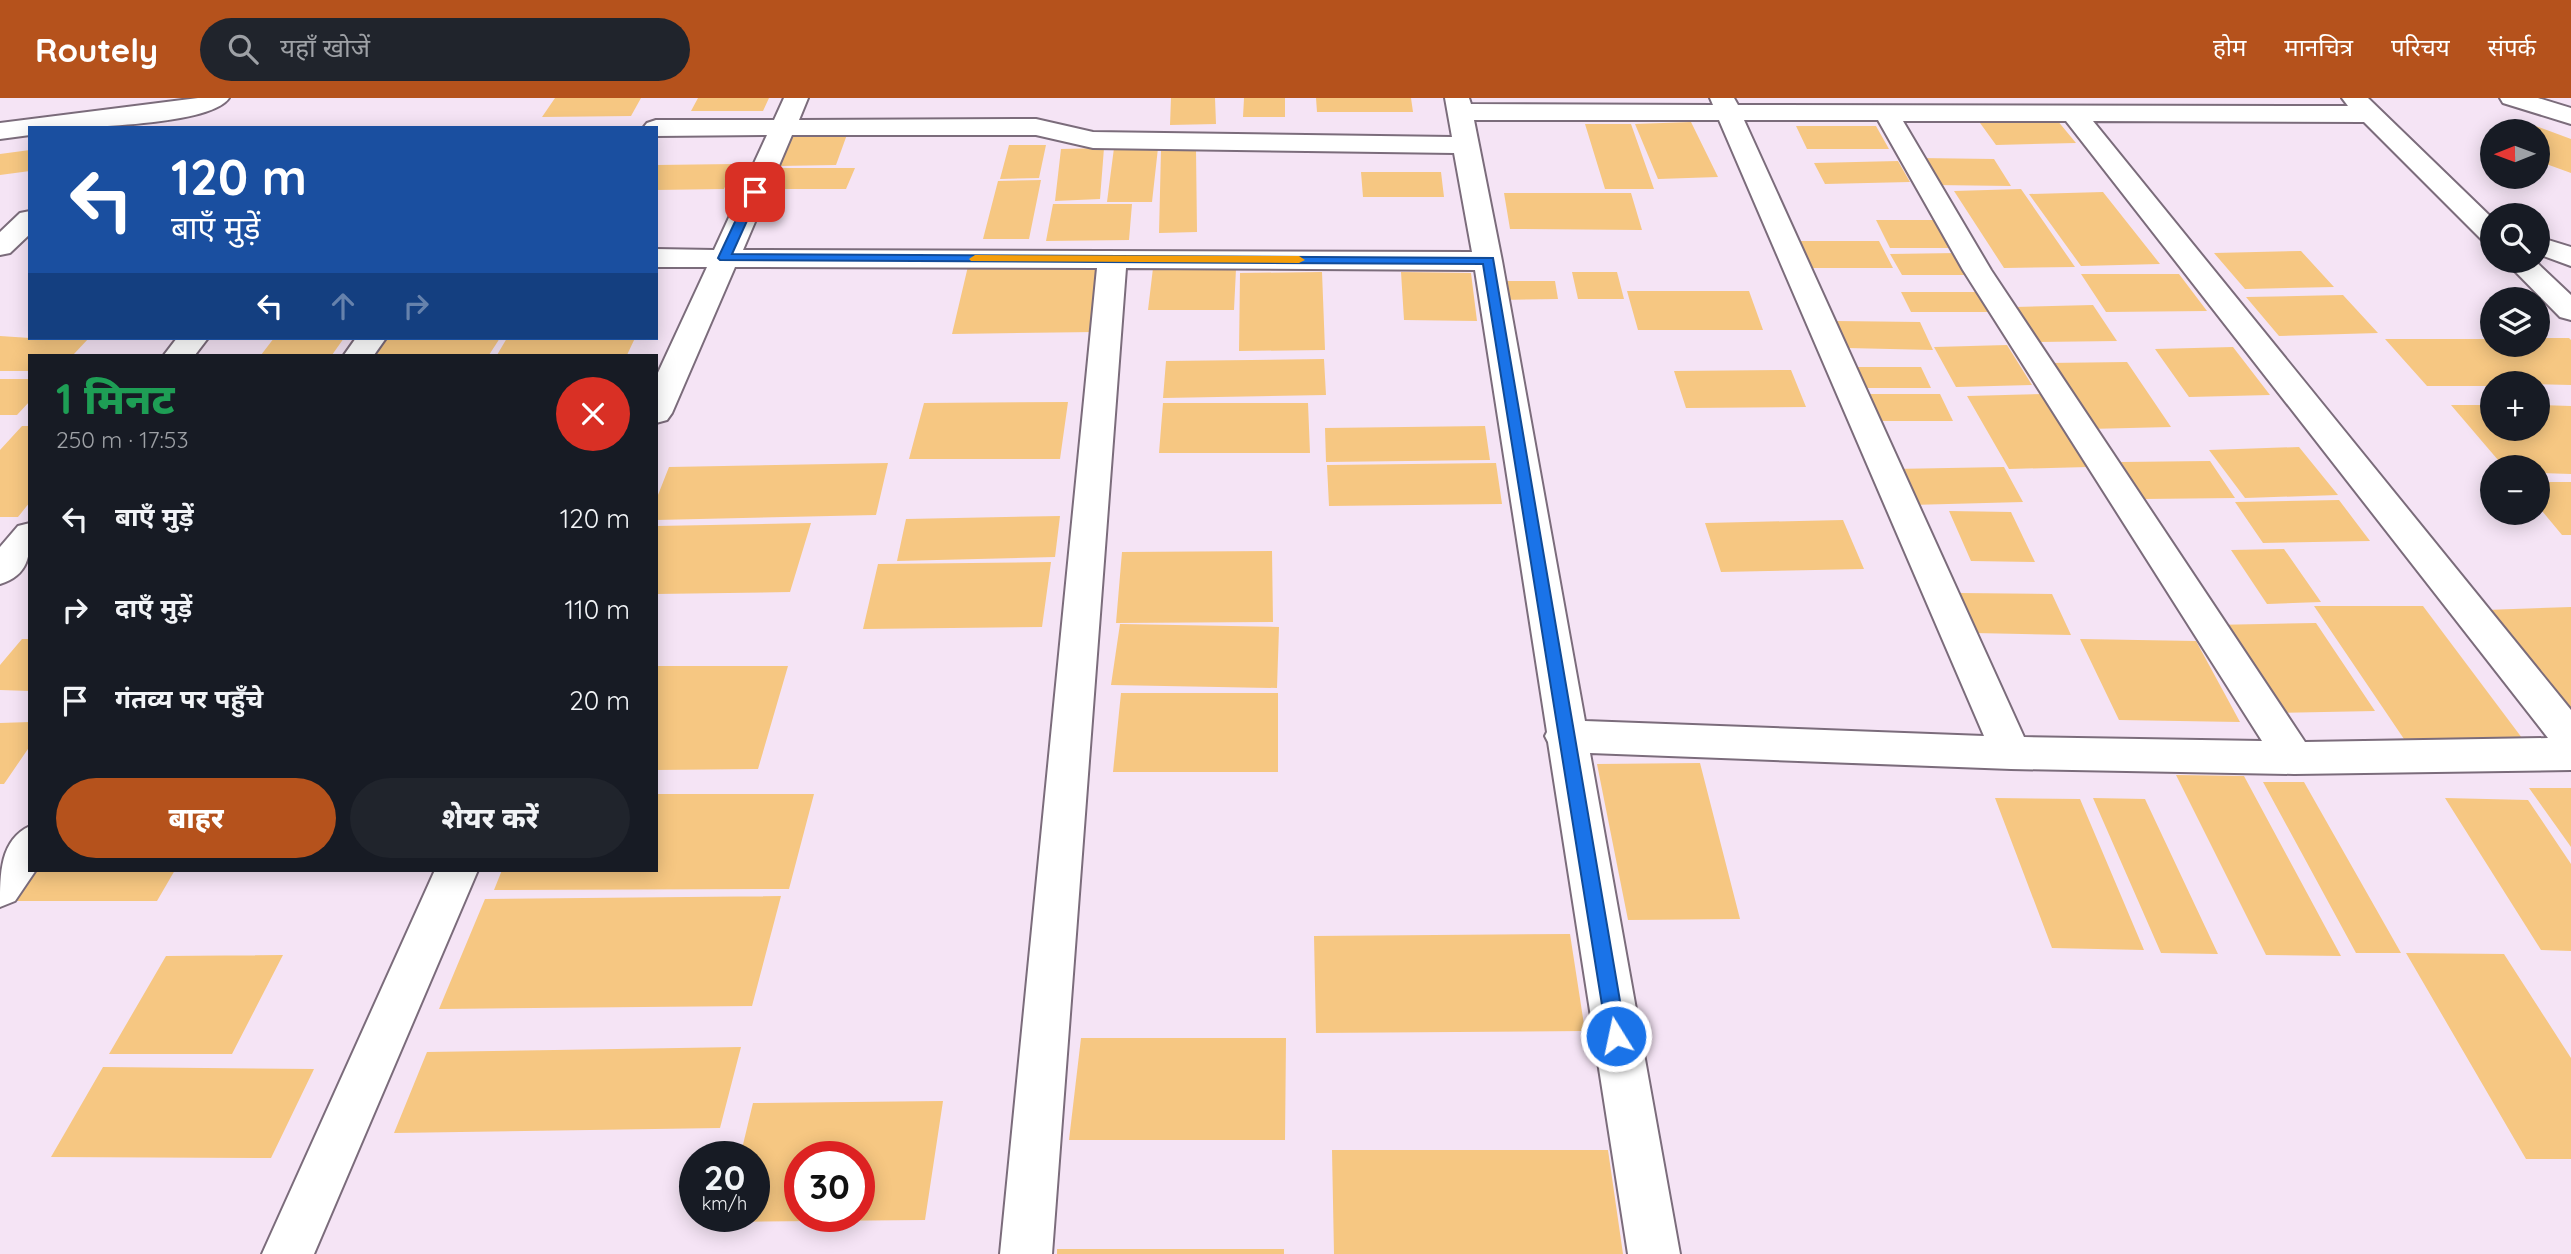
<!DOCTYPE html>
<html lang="hi">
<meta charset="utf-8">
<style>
:root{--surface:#171b24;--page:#20242c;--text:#f1f3f6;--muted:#9ea1a6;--accent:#b5521c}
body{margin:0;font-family:Quicksand,"Noto Sans Devanagari",sans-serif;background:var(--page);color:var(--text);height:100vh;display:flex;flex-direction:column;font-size:26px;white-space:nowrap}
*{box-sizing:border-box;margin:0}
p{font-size:23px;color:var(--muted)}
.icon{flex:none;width:38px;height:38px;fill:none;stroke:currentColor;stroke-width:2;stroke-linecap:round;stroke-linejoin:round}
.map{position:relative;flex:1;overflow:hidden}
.details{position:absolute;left:28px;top:256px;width:630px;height:518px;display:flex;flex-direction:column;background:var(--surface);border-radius:0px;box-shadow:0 4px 18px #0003}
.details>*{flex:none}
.top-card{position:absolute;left:28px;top:28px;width:630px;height:214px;border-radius:0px;box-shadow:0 4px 18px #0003;background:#1a4fa0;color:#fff;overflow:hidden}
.needle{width:46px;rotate:269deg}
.buttons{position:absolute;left:2480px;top:21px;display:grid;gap:14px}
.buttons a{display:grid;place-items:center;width:70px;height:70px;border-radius:50%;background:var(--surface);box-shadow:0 4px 18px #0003;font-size:35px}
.speed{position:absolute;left:679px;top:1043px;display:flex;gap:14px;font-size:35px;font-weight:700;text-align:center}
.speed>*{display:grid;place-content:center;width:91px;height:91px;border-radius:50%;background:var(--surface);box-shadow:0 4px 18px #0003;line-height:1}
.speed small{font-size:18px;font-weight:400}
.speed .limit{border:10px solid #d22;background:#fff;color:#111}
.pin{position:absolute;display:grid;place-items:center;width:60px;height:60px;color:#fff;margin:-30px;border-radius:14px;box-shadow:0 4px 10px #0006}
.me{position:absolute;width:77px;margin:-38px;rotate:350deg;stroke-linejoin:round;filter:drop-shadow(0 0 5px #0008)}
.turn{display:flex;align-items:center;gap:24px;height:147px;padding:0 28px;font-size:32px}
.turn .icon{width:91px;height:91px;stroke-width:2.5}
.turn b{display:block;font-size:49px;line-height:60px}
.lanes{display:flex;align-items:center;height:66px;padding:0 28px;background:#0003;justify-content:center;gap:35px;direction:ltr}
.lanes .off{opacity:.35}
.round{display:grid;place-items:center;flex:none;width:74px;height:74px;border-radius:37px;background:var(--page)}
.headline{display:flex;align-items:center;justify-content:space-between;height:119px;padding:0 28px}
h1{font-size:42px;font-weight:800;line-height:52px;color:#1e9e55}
.cta{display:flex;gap:14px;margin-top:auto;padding:14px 28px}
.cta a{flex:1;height:80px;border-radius:42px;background:var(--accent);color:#fff;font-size:28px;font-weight:800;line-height:80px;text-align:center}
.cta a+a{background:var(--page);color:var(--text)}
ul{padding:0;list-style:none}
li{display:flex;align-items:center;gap:21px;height:91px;padding:0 28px}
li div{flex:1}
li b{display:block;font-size:26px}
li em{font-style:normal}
header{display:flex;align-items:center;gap:42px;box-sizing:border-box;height:98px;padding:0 35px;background:var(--accent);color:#fff}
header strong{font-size:33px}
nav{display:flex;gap:38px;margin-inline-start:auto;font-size:24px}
.search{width:490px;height:63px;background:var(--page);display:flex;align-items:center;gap:18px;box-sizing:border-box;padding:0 24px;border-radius:38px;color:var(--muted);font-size:26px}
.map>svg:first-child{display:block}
.building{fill:#f6c782;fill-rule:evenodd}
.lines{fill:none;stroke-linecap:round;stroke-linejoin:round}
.minor-casing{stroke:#7b6c7b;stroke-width:4}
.tertiary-casing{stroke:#7b6c7b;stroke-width:4}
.minor{fill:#fff;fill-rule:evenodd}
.tertiary{fill:#fff;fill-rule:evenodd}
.route{fill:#1a73e8;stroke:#114b97;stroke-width:2}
.slow{fill:#f59e0b}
</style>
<header>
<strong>Routely</strong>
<div class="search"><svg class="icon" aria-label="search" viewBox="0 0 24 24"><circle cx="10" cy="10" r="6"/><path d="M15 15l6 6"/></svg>यहाँ खोजें</div>
<nav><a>होम</a><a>मानचित्र</a><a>परिचय</a><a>संपर्क</a></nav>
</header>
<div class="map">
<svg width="2571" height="1156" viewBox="0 0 2571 1156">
<rect width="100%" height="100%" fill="#f5e4f5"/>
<path class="building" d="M555,0H641L631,18L542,19Z
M698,0H769L763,13H691Z
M1171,0H1215L1216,26L1170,27Z
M1244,0H1285V19H1243Z
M1316,0H1411L1413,14H1317Z
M2052,16L2076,45L1996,47L1975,18Z
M1691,24L1718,79L1658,81L1635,26Z
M1585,26H1631L1654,91H1605Z
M2533,27L2571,41V75L2538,63V33H2525Z
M1796,28H1876L1889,51H1807Z
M849,31L836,67L779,68L794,32Z
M1009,47H1046L1039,80L1000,81Z
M1104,50L1100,101L1055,103L1061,51Z
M1114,50H1158L1152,104H1107Z
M1196,51L1197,134L1159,135L1161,52Z
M30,52V73L0,77V56Z
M1919,60L1994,61L2011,88L1935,87Z
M1898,63L1910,84L1825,86L1814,65Z
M735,66L724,91L656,92V67Z
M781,70H855L846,91H771Z
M1361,74H1441L1444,99H1363Z
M1041,82L1029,141H983L998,83Z
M2021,91L2075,169L2004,170L1954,93Z
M2103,94L2160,166L2081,168L2029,96Z
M1504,95H1631L1642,132L1510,131Z
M1053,106H1132L1129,142L1046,143Z
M1876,122H1942L1958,150H1890Z
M1796,143H1879L1893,170H1808Z
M2301,153L2334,189L2245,191L2214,155Z
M1957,155L1970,177H1902L1890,156Z
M1104,163L1095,234L952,236L969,164Z
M1153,170L1236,171L1234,212H1148Z
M1322,174L1325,252L1239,253L1240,175Z
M1401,174L1471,175L1477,223L1404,222Z
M1572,174H1617L1624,201H1578Z
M2081,176H2179L2207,213L2106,214Z
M1496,183H1555L1558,201L1500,202Z
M1627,193H1749L1763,232H1638Z
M1901,194H1978L1989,214H1911Z
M2343,197L2378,235L2279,238L2246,199Z
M2093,207L2117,243L2038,244L2015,209Z
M1836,223L1920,224L1933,252L1847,250Z
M0,238L30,240H89L73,257H30V273H0Z
M274,240H344L332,257H261Z
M386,240H500L489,257H374Z
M507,240H635L627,257H497Z
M2538,240H2569L2571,242V287L2492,285V288H2427L2385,241H2492V247H2538Z
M2007,247L2032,287L1956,289L1934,249Z
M2233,249L2270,297L2189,299L2155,251Z
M1324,261L1326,297L1163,300L1166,263Z
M2127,264L2171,329L2088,331L2047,265Z
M1849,269H1921L1931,290H1858Z
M1791,272L1806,309L1686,310L1674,273Z
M0,281H30V303L17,317H0Z
M1856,296H1940L1953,323H1867Z
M2043,296L2088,369L2009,371L1967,298Z
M1068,304L1060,361H909L924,305Z
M1163,305H1308L1310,355H1159Z
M2451,307H2492V331H2538V307L2571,308V376L2538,375V369H2504Z
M22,328H30V404L18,419H0V352Z
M1485,328L1490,362L1326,364L1325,330Z
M2299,349L2338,397L2245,400L2209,352Z
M2210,363L2235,400L2143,401L2121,364Z
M888,365L876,417L656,422V402L669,369Z
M1496,365L1502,406L1329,408L1327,367Z
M2004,369L2023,404L1911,407L1893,371Z
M2538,384H2571V437H2562L2538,408Z
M2339,402L2370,443L2263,445L2235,404Z
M1949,413L2011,414L2035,464L1971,463Z
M1060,418L1055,459L897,463L906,421Z
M1843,422L1864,471L1721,474L1705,425Z
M811,425L790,494L656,496V428Z
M2284,451L2321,504L2267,506L2231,452Z
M1272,453L1273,524L1116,525L1122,454Z
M1051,464L1042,529L863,531L878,466Z
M1959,495L2052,496L2071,537L1974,535Z
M2314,508H2423L2522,640L2404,641Z
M2571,509V617L2485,512Z
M2316,525L2375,613L2266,615L2212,527Z
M1120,526L1279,529L1277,590L1111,587Z
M22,541H30V593L0,592V567Z
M2080,541L2196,543L2240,624L2119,622Z
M656,568H788L758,671L656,672Z
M1121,595H1278V674H1113Z
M30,624V648L4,686H0V625Z
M1700,665L1740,821L1628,822L1597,666Z
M2176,677L2244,678L2341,858L2266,857Z
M2263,684H2304L2401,855H2356Z
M2529,690H2571V749Z
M656,696H814L789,791L494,792L502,772H656Z
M1995,700L2080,701L2144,852L2052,850Z
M2093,700L2145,701L2218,856L2161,855Z
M2445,700L2528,702L2571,766V853L2541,852Z
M30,772H175L157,803H2Z
M781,798L752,908L439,911L485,801Z
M1570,836L1585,933L1316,935L1314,838Z
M2406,855L2504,856L2571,960V1061H2526Z
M283,857L232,956H109L166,858Z
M1081,940H1286L1285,1042H1069Z
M741,949L720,1030L394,1035L427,954Z
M103,969L314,971L271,1060L51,1059Z
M943,1003L925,1122L723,1124L725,1118H754V1059H740L753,1005ZM800,1059H859V1118H800Z
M1332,1052H1608L1623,1156H1334Z
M1057,1151H1284V1156H1057Z"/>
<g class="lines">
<g class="minor-casing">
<path id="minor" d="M198,0H229C210,29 66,30 30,30V37L0,41V25Z
M784,0H808L799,22L1036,21L1093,34L1452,39L1445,0H1469L1471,6L1713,7L1710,0H1734L1738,7L2348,8L2342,0H2368L2492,120V144L2482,142L2364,24L2093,23L2571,612V672L2294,676L2011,671L1590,655L1680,1156H1628L1548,644L1545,638L1547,634L1475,172L1126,170L1052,1156H1000L1097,170L735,169L672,315L667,322L656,325V279L707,169H656V151L714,152L767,37L656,38V30H643L647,25L656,22H774ZM1474,22H1719L1984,638L1585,623L1502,163ZM1744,22H1878L1963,172L2262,643L2024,639ZM1903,23H2066L2548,640L2305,644L1991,172ZM792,37H1036L1093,50L1454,55L1472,154L743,152Z
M30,113V136L10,155L0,157V134L20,115Z
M2538,139L2571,149V168L2538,156Z
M2505,163H2535L2571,197V222L2560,219Z
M177,240H208L195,257H164Z
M356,240H386L374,257H344Z
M30,425C30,453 32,476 0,486V449L18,428Z
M30,728V772H36L15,803L0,809C0,775 0,742 30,728Z
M435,772H478L314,1156H262Z"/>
</g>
<g class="tertiary-casing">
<path id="tertiary" d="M2500,0H2538L2571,10V26L2503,5Z"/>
</g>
<use href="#minor" class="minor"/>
<use href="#tertiary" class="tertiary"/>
</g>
<path class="route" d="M755,91L760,94L732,156L1493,160L1626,938L1623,944L1616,947L1610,944L1607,938L1483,166L720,162L718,160L749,94Z"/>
<path class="slow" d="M975,157L1299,158L1305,162L1299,165L971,163L969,161Z"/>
</svg>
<div class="buttons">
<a><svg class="needle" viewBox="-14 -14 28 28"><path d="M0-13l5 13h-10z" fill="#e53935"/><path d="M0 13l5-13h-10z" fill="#9ea1a6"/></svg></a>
<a><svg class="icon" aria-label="search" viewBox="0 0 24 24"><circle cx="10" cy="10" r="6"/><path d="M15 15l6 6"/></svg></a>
<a><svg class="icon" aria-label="layers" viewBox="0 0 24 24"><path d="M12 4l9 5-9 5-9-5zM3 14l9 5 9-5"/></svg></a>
<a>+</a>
<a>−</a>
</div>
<div class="speed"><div>20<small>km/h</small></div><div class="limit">30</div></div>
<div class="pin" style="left:755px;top:94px;background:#d93025"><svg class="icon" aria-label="arrive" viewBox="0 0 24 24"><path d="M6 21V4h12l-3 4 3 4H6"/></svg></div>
<svg class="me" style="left:1616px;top:938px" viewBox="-20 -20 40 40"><circle r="17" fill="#1a73e8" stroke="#fff" stroke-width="3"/><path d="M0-11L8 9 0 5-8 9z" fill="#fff"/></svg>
<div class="top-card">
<div class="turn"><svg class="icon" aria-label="left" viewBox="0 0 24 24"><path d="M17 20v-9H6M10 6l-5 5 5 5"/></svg><div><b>120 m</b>बाएँ मुड़ें</div></div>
<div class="lanes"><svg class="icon" aria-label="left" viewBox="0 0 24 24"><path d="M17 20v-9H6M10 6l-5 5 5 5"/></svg><svg class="icon off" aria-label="ahead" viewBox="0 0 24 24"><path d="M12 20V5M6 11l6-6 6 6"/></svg><svg class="icon off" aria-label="right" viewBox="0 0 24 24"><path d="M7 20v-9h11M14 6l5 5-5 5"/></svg></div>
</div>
<section class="details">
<div class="headline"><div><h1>1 मिनट</h1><p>250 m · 17:53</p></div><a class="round" style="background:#d93025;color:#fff"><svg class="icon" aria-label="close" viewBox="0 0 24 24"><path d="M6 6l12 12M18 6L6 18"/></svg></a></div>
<ul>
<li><svg class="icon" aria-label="left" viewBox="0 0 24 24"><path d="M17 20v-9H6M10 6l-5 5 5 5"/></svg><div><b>बाएँ मुड़ें</b></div><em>120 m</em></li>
<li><svg class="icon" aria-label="right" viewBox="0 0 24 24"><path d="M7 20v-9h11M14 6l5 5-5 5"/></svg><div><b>दाएँ मुड़ें</b></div><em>110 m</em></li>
<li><svg class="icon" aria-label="arrive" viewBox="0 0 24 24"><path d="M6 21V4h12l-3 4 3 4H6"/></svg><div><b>गंतव्य पर पहुँचे</b></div><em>20 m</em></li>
</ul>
<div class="cta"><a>बाहर</a><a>शेयर करें</a></div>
</section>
</div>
